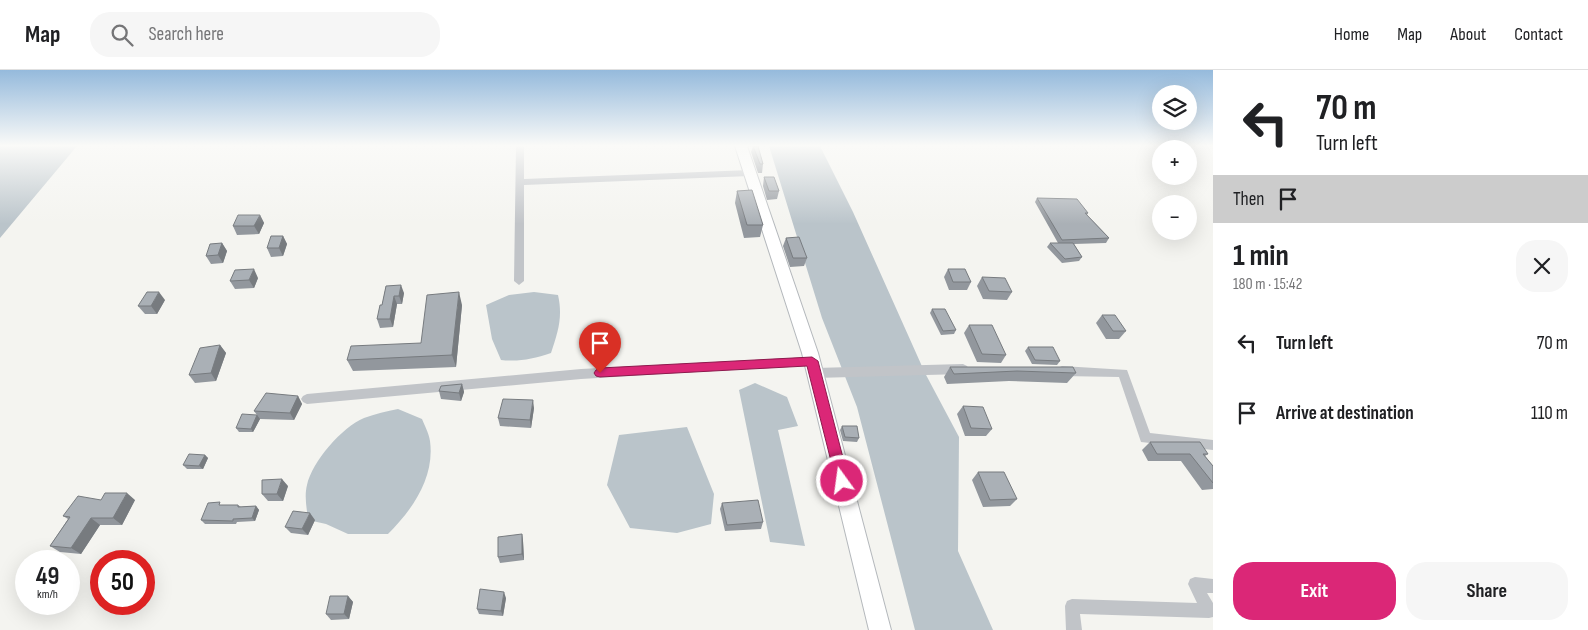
<!DOCTYPE html>
<meta charset="utf-8">
<style>
:root{--surface:#fff;--page:#f6f6f6;--text:#202124;--muted:#757577;--line:#e0e0e0;--accent:#db2777}
body{margin:0;font-family:"Sofia Sans Condensed",sans-serif;background:var(--page);color:var(--text);height:100vh;display:flex;flex-direction:column;font-size:19px;white-space:nowrap}
*{box-sizing:border-box;margin:0}
p{font-size:16px;color:var(--muted)}
.icon{flex:none;width:28px;height:28px;fill:none;stroke:currentColor;stroke-width:2;stroke-linecap:round;stroke-linejoin:round}
.map{position:relative;flex:1;overflow:hidden}
.drawer{display:flex;flex-direction:column;background:var(--surface);width:375px}
.drawer>*{flex:none}
.banner{background:#fff;color:var(--text);overflow:hidden}
.controls{position:absolute;left:1152px;top:15px;display:grid;gap:10px}
.controls a{display:grid;place-items:center;width:45px;height:45px;border-radius:50%;background:var(--surface);box-shadow:0 5px 20px #0002;font-size:25px}
.speed{position:absolute;left:15px;top:480px;display:flex;gap:10px;font-size:25px;font-weight:700;text-align:center}
.speed>*{display:grid;place-content:center;width:65px;height:65px;border-radius:50%;background:var(--surface);box-shadow:0 5px 20px #0002;line-height:1}
.speed small{font-size:12px;font-weight:400}
.speed .limit{border:8px solid #d22;background:#fff;color:#111}
.pin{position:absolute;display:grid;place-items:center;width:42px;height:42px;color:#fff;margin:-51px -21px;border-radius:50% 50% 50% 0;rotate:-45deg;box-shadow:0 0 5px #0007}
.pin .icon{rotate:45deg}
.me{position:absolute;width:55px;margin:-28px;rotate:346deg;stroke-linejoin:round;filter:drop-shadow(0 0 4px #0008)}
.turn{display:flex;align-items:center;gap:18px;height:105px;padding:0 20px;font-size:22px}
.turn .icon{width:65px;height:65px;stroke-width:2.5}
.turn b{display:block;font-size:35px;line-height:42px}
.then{display:flex;align-items:center;height:48px;padding:0 20px;background:#0003;gap:10px;font-size:19px}
.round{display:grid;place-items:center;flex:none;width:52px;height:52px;border-radius:20px;background:var(--page)}
.head{display:flex;align-items:center;justify-content:space-between;height:85px;padding:0 20px}
h1{font-size:30px;font-weight:700;line-height:38px}
.button{display:flex;gap:10px;margin-top:auto;padding:10px 20px}
.button a{flex:1;height:58px;border-radius:20px;background:var(--accent);color:#fff;font-size:20px;font-weight:700;line-height:58px;text-align:center}
.button a+a{background:var(--page);color:var(--text)}
ul{padding:0;list-style:none}
li{display:flex;align-items:center;gap:15px;height:70px;padding:0 20px}
li div{flex:1}
li b{display:block;font-size:19px}
li em{font-style:normal}
header{display:flex;align-items:center;gap:30px;box-sizing:border-box;height:70px;padding:0 25px;background:var(--surface);border-bottom:1px solid var(--line)}
header strong{font-size:24px}
nav{display:flex;gap:28px;margin-inline-start:auto;font-size:18px}
.search{width:350px;height:45px;background:var(--page);display:flex;align-items:center;gap:12px;box-sizing:border-box;padding:0 18px;border-radius:20px;color:var(--muted);font-size:19px}
main{display:flex;flex:1;min-height:0}
.map>svg:first-child{display:block}
.water{fill:#bac4ca}
.lines{fill:none;stroke-linecap:round;stroke-linejoin:round}
.secondary-casing{stroke:#b4b8bc;stroke-width:2}
.minor{fill:#c1c4c8;fill-rule:evenodd}
.secondary{fill:#fff;fill-rule:evenodd}
.wall{fill:#92979d}
.shaded-wall{fill:#777b7f}
.building{fill:#aab0b6;stroke:#777b7f}
.route{fill:#db2777;stroke:#8e194d}
</style>
<header>
<strong>Map</strong>
<div class="search"><svg class="icon" aria-label="search" viewBox="0 0 24 24"><circle cx="10" cy="10" r="6"/><path d="M15 15l6 6"/></svg>Search here</div>
<nav><a>Home</a><a>Map</a><a>About</a><a>Contact</a></nav>
</header>
<main>
<div class="map">
<svg width="1213" height="560" viewBox="0 0 1213 560">
<rect width="100%" height="100%" fill="#f4f4f0"/>
<path class="water" d="M0,76H77L0,168Z
M769,76H820L853,142L925,303L959,367L958,481L993,560H915L857,337L822,248Z
M534,222L558,225C563,247 558,262 551,283C533,289 519,292 501,290L492,269L486,235L509,225Z
M755,313L787,327L798,356L778,360L805,476L770,472L739,320Z
M398,339L422,349C425,356 429,364 430,371C435,408 412,440 388,464H348L326,454L308,450C307,439 304,427 307,415C312,392 342,357 364,348C375,344 387,341 398,339Z
M687,357L714,424L711,454L677,463L630,458L607,415L619,365Z"/>
<g class="lines">
<g class="secondary-casing">
<path id="secondary" d="M735,76H747L818,283L891,560H869L802,283Z"/>
</g>
<path class="minor" d="M516,76H524V109L750,100L754,103L750,106L524,115V211L519,215L514,211Z
M812,287L816,288L818,291L816,294L812,295L581,309L307,334L303,332L301,329L303,326L307,324L581,299Z
M963,294L967,296L969,299L967,302L963,304L815,308L811,306L809,303L811,300L815,298Z
M1062,296L1127,300L1150,363L1213,370V380L1141,372L1119,307L1062,306L1058,304L1056,301L1058,298Z
M1195,507L1213,509V523H1207L1213,533V547L1209,548L1080,544L1082,560H1066L1065,536L1067,531L1072,529L1197,533L1188,514L1190,509Z"/>
<use href="#secondary" class="secondary"/>
</g>
<path class="wall" d="M753,76H758L763,94L762,103H758L751,82Z
M764,107L779,121L777,129L767,130L763,116Z
M737,121L763,155L760,167L744,168L735,133Z
M1037,128L1088,143L1087,145L1109,168L1106,173L1074,174L1082,187L1079,191L1062,193L1047,177L1050,173H1058L1035,132Z
M260,145L264,153L259,164L237,165L233,156Z
M283,166L287,174L283,186L271,187L267,178Z
M786,168L807,188L804,196L790,197L783,176Z
M222,173L227,181L223,193L211,194L206,186Z
M948,199L971,212L967,220H949L944,207Z
M982,207L1012,222L1007,230L983,229L977,216Z
M258,208L254,218L235,219L230,211Z
M386,216L404,223L402,234H397L393,257L380,258L377,249L382,235Z
M165,230L157,244H145L138,236Z
M462,235L456,297L353,301L347,290L421,273Z
M932,239L956,260L954,264L941,265L930,243Z
M1102,245L1126,261L1119,269H1106L1096,253Z
M969,255L1006,285L1001,293L977,292L964,263Z
M220,275L226,283L216,311L195,313L189,305Z
M1028,277L1060,291L1057,295L1032,294L1025,281Z
M950,297L1076,303L1067,313L1009,311L947,314L944,307Z
M462,314L464,322L461,331L441,329L439,321Z
M298,326L302,334L294,350L260,349L253,362H239L236,358L257,345L254,341Z
M963,336L992,359L986,366H965L957,344Z
M534,338L531,358L500,356L498,348Z
M842,356L859,368L857,372L843,371L840,360Z
M1150,372L1208,384L1205,386L1213,396V419L1202,420L1181,391H1148L1142,380Z
M205,385L208,388L203,399H187L183,395Z
M978,402L1017,429L1010,436L983,437L972,410Z
M288,416L283,431H268L262,424Z
M101,430H135L122,455H100L81,484L60,482L50,476L68,449L63,446Z
M722,433L763,452L761,459L725,461L720,439Z
M223,435H238L241,437L256,436L259,440L255,451L237,452L236,454H205L201,450Z
M315,450L308,465L291,463L285,457Z
M522,464L523,471L524,490L500,493L498,487Z
M348,526L353,532L349,549L331,550L326,544Z
M506,528L503,546L479,544L477,539Z"/>
<path class="shaded-wall" d="M260,145L264,153L259,164L254,156Z
M283,166L287,174L283,186L279,178Z
M222,173L227,181L223,193L218,185Z
M254,199L258,208L254,218L249,210Z
M401,215L404,223L402,234L399,226Z
M159,222L165,230L157,244L151,236Z
M459,222L462,235L456,297L452,285Z
M394,226L397,234L393,257L390,249Z
M220,275L226,283L216,311L211,303Z
M462,314L464,322L461,331L459,323Z
M298,326L302,334L294,350L290,343Z
M533,330L534,338L531,358L530,350Z
M257,345L260,349L253,362L251,359Z
M205,385L208,388L203,399L199,396Z
M282,409L288,416L283,431L277,424Z
M127,423L135,430L122,455L113,448Z
M256,436L259,440L255,451L252,448Z
M310,443L315,450L308,465L302,459Z
M91,448L100,455L81,484L71,478Z
M522,464L523,471L524,490L522,484Z
M504,522L506,528L503,546L501,541Z
M348,526L353,532L349,549L344,544Z"/>
<path class="building" d="M753,76H758L763,94H760Z
M764,107H774L779,121H769Z
M752,120L763,155H747L737,121Z
M1037,128L1077,129L1088,143H1085L1109,168L1062,170Z
M238,145H260L254,156H233Z
M271,166H283L279,178H267Z
M799,167L807,188H793L786,168Z
M222,173L218,185L206,186L210,174Z
M1050,173H1073L1082,187L1065,189Z
M254,199L249,210L230,211L235,200Z
M948,199H965L971,212H953Z
M982,207L1005,208L1012,222L989,221Z
M401,215L399,226H394L390,249H377L380,235H382L386,216Z
M147,222H159L151,236H138Z
M459,222L452,285L347,290L351,276L421,273L427,225Z
M932,239H945L956,260L943,261Z
M1102,245H1115L1126,261H1113Z
M969,255H992L1006,285L982,284Z
M220,275L211,303L189,305L200,278Z
M1028,277H1053L1060,291L1035,290Z
M950,297H1073L1076,303L1017,301L954,304Z
M462,314L459,323L439,321L441,316Z
M266,323L298,326L290,343L254,341Z
M503,329L533,330L530,350L498,348Z
M963,336L983,337L992,359L971,358Z
M242,344L257,345L251,359L236,358Z
M842,356H857L859,368L845,367Z
M1150,372H1200L1208,384H1203L1213,396V413L1190,384H1157Z
M189,384L205,385L199,396L183,395Z
M978,402H1004L1017,429L990,430Z
M282,409L277,424H262V410Z
M105,423H127L113,448H91L71,478L50,476L70,447L63,446L78,426L101,430Z
M758,430L763,452L727,455L722,433Z
M220,432L219,435H238V437L256,436L252,448L233,449V451L201,450L208,433Z
M293,441L310,443L302,459L285,457Z
M522,464V484L498,487V467Z
M480,519L504,522L501,541L477,539Z
M330,526H348L344,544H326Z"/>
<linearGradient id="sky" x2="0" y2="1"><stop stop-color="#95badc"/><stop offset="0.49" stop-color="#fafaf8"/><stop offset="1" stop-color="#fafaf8" stop-opacity="0"/></linearGradient>
<rect width="1213" height="154" fill="url(#sky)"/>
<path class="route" d="M812,287L818,291L849,411L847,415L842,417L838,415L836,411L807,296L600,307L596,306L594,303L596,300L600,298Z"/>
</svg>
<div class="controls">
<a><svg class="icon" aria-label="layers" viewBox="0 0 24 24"><path d="M12 4l9 5-9 5-9-5zM3 14l9 5 9-5"/></svg></a>
<a>+</a>
<a>−</a>
</div>
<div class="speed"><div>49<small>km/h</small></div><div class="limit">50</div></div>
<div class="pin" style="left:600px;top:303px;background:#d93025"><svg class="icon" aria-label="arrive" viewBox="0 0 24 24"><path d="M6 21V4h12l-3 4 3 4H6"/></svg></div>
<svg class="me" style="left:842px;top:411px" viewBox="-20 -20 40 40"><circle r="17" fill="#db2777" stroke="#fff" stroke-width="3"/><path d="M0-11L8 9 0 5-8 9z" fill="#fff"/></svg>
</div>
<section class="drawer">
<div class="banner">
<div class="turn"><svg class="icon" aria-label="left" viewBox="0 0 24 24"><path d="M17 20v-9H6M10 6l-5 5 5 5"/></svg><div><b>70 m</b>Turn left</div></div>
<div class="then">Then<svg class="icon" aria-label="arrive" viewBox="0 0 24 24"><path d="M6 21V4h12l-3 4 3 4H6"/></svg></div>
</div>
<div class="head"><div><h1>1 min</h1><p>180 m · 15:42</p></div><a class="round"><svg class="icon" aria-label="close" viewBox="0 0 24 24"><path d="M6 6l12 12M18 6L6 18"/></svg></a></div>
<ul>
<li><svg class="icon" aria-label="left" viewBox="0 0 24 24"><path d="M17 20v-9H6M10 6l-5 5 5 5"/></svg><div><b>Turn left</b></div><em>70 m</em></li>
<li><svg class="icon" aria-label="arrive" viewBox="0 0 24 24"><path d="M6 21V4h12l-3 4 3 4H6"/></svg><div><b>Arrive at destination</b></div><em>110 m</em></li>
</ul>
<div class="button"><a>Exit</a><a>Share</a></div>
</section>
</main>
